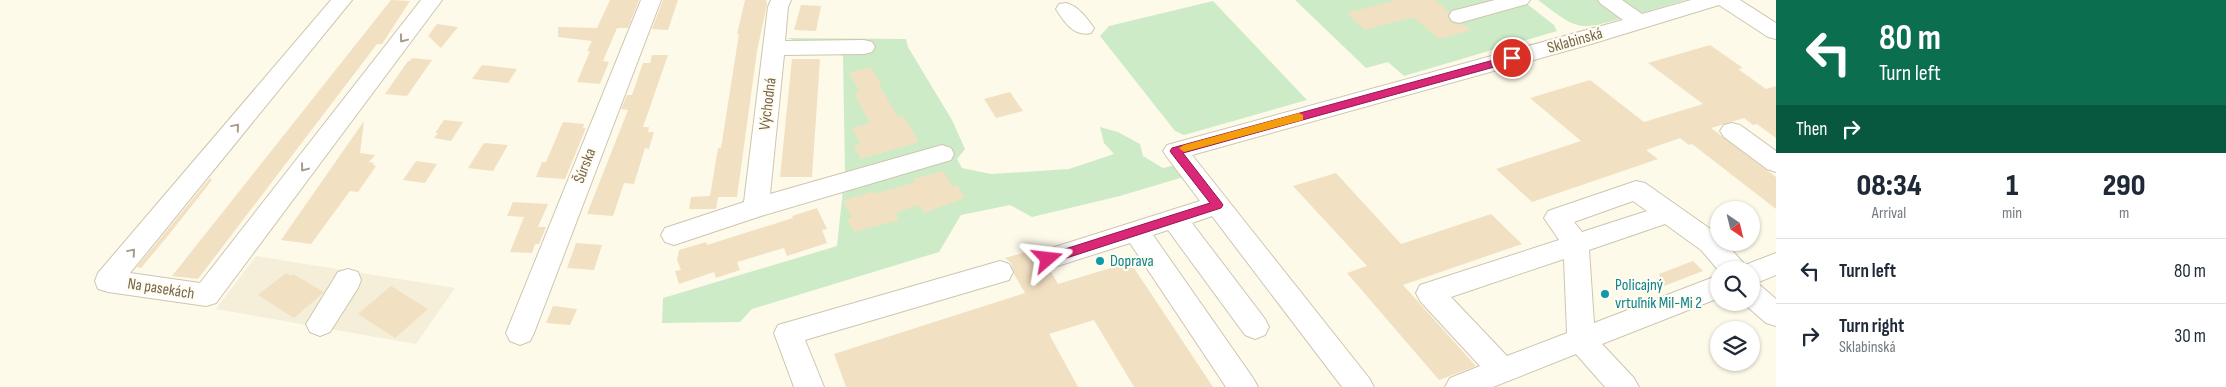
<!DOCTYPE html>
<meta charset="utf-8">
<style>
:root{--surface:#fff;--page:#f6f6f7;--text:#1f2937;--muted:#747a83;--line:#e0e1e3}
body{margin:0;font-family:"Sofia Sans Condensed",sans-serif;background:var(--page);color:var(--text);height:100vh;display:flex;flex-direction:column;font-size:19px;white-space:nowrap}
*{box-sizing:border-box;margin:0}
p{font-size:16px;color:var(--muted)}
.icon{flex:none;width:28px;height:28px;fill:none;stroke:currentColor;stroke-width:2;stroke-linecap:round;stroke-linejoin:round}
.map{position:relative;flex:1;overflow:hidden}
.drawer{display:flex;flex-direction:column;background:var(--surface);width:450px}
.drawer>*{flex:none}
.top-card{background:#0b6e4f;color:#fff;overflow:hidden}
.needle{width:32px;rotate:145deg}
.buttons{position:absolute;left:1710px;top:201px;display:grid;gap:10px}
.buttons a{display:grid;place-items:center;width:50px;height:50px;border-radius:50%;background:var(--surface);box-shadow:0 1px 4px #0004;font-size:25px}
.pin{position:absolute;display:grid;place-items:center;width:42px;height:42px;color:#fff;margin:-21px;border:2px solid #fff;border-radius:50%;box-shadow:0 1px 5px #0007}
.me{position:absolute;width:55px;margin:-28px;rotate:73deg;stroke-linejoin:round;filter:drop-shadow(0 0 4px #0008)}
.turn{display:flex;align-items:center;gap:18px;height:105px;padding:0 20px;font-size:22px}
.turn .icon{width:65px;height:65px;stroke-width:2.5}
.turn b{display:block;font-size:35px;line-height:42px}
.then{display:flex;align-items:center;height:48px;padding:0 20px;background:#0003;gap:10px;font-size:19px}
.eta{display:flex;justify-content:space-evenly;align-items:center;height:85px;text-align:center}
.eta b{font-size:30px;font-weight:800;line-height:35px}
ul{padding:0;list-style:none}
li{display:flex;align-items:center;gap:15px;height:65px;padding:0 20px;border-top:1px solid var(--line)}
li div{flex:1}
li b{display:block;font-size:19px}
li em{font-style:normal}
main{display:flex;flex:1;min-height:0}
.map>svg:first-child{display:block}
.residential{fill:#f5eed8}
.green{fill:#ceebc8}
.building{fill:#f2e0c2}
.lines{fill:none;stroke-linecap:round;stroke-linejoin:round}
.minor-casing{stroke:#cfc5af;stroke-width:2}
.minor{fill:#fff;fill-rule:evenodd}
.oneway{stroke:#a79c8b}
.route{fill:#db2777;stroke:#8e194d}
.slow{fill:#f59e0b}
.culture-dot{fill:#0f9aa8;stroke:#fffcf1;stroke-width:2}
.labels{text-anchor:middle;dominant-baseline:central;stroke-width:4.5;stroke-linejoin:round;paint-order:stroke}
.street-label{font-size:16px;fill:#78664c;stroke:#fffcf1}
.culture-label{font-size:16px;fill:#0d838f;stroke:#fffcf1;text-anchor:start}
</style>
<main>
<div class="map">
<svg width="1776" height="387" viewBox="0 0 1776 387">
<rect width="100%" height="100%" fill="#fdfaea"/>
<path class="residential" d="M256,256L455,288L416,344L216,309Z"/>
<path class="green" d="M1295,0H1522L1554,25L1557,31L1404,76L1388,62L1366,68Z
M1538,0H1603L1627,17C1578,31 1579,31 1538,0Z
M1614,0H1686L1635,15Z
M1213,1L1307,100L1184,135L1175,131L1100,36L1109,26Z
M787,38L906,39L908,47L952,120L965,149L957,159L962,168L991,174L1069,169L1114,154L1104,143L1100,127L1118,132L1140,144L1143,156L1163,168L1179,164L1187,176L1120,196L1032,217L1010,205L961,215L939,252L752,309L740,322L662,323L663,298L837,246L845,171L843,56Z"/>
<path class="building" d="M391,0L410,1L382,44H377L198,279L172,276Z
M610,0H639L628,28H617L603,61L609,62L600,84L577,82L590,51H587L592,41L558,37V27L597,28Z
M663,0H678L668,30L652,29Z
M745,0H766L767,4L757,51L737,197H718L716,209H689L691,197L710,196L718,148H721L739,34H737Z
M1397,0H1435L1449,12L1447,17L1450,22L1458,25L1463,24L1471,30L1439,39L1413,17L1364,30L1347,13Z
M801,5L821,6L816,31L794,30Z
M437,24L458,27L441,48L428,36Z
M1710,45L1743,68L1738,69L1766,89L1776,86V138L1757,124L1753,125L1744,118L1711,128L1776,177V209L1692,144L1689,145L1680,138L1646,150L1658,159L1532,202L1496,169L1581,141L1530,98L1590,80L1644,122L1703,104L1648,63Z
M652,55H668L643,127H649L648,132H654L649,149L645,148L634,184L624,183L613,216L587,214L628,110L621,109L627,95H632L643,63H650Z
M412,58L432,60L407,96L385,94L408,61H410Z
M792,59H820L812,177H780Z
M482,65L517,69L508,83L472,79Z
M871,67L881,84L879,85L898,117L903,116L919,142L861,159L854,146L861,144L852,128L870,123L854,94L860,92L849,73Z
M1010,92L1023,111L996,118L984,99Z
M444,120L463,122L451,141L434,138L438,133H435Z
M364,121L360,153L375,155L369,162L374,163L373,165L376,166L358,192L350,191L311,244L281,240Z
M563,122L584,124L583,128H586L565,179L536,177L542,162H546Z
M484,143L508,145L493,171L468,168Z
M416,161L437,164L425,183L403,180Z
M943,171L953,187L957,185L965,198L924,213L919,205L895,213L899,220L854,232L847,219L852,218L843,201L874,191L875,194L915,182L913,179Z
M1336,173L1401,244L1491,214L1522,244L1403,285L1476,366L1439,380L1347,273L1367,266L1293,186Z
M210,178L212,180L171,232L141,268L137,267Z
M513,202L548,204L538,227H546L539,244H535L532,253L510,252L524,217L507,216Z
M817,208L827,229L822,230L827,243L787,256L784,248L737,262L740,270L716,278L714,272L679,284L675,271L681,270L677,260L679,250L706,242L707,245L793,218L792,216Z
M576,243L602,245L594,270L567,268Z
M1037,249L1033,260L1037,267L1050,270L1058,284L1130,262L1213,387H1134L1094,320L1049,334L1078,387H846L834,354L1025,293L1014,274L1011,263L1005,258Z
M1693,261L1703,271L1664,286L1659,274Z
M286,273L290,276L293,274L324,292L294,318L258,295Z
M391,286L428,309L395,338L358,314Z
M553,306L577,309L570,325L546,323Z"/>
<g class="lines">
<g class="minor-casing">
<path id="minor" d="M331,0H352L130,273L200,283L421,0H442L216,303L206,306L108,292L98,289L95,281L98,273Z
M641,0H661L534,333L530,341L520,345L510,341L506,333Z
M771,0H791L788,7L785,41L864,40L872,42L875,47L872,52L864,54L784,55L770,194L942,145L951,148L954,154L951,160L761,216L674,245L665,242L661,235L665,228L744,202L768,7Z
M1495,0H1530L1527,4L1459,23L1452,21L1449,16L1452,11Z
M1598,0H1622L1642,14L1691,0H1740L1776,23V39L1768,37L1719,5L1591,44L1192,155L1369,378L1374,387H1342L1212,216L1192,223L1265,319L1269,327L1265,335L1255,339L1245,335L1168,230L1153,235L1253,378L1258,387H1226L1130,243L1048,269L1039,266L1035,259L1039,252L1200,201L1167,157L1163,151L1167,145L1623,20L1601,4Z
M1066,3C1078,6 1087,18 1094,28L1091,33C1074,37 1064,22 1056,9L1059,4Z
M1732,123L1740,125L1776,151V172L1767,169L1724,137L1720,131L1724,125Z
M1636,181L1645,183L1719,235V242H1725L1745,265L1776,253V275L1754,284L1761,286L1776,299V326L1766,323L1742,302H1751V270L1719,271L1701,250L1665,224L1589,250L1594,323L1719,275V298L1602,344L1634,378L1639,387H1605L1576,354L1493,387H1445L1450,378L1480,366L1420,301L1416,293L1420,285L1559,240L1544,218L1548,211ZM1633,201L1647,211L1582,232L1574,222ZM1564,259L1567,333L1507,356L1451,297Z
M1000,261L1009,264L1013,272L1009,280L805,340L824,387H794L774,333L778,325Z
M348,269L358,272L361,280L358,288L330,332L320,336L310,332L306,324L338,272Z"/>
</g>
<use href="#minor" class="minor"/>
</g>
<defs><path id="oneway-chevron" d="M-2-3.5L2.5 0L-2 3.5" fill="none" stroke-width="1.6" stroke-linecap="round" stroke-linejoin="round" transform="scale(1.25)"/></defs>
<g class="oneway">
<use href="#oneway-chevron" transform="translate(403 39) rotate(127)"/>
<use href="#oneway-chevron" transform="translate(236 127) rotate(-50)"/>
<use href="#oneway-chevron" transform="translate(304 168) rotate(127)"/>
<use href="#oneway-chevron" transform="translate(132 252) rotate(-50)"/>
</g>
<path class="route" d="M1512,55L1516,56V61L1183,153L1221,202L1223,205L1221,208L1048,264L1042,259L1043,256L1210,203L1172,154L1170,151L1172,148Z"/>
<path class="slow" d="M1299,113L1303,115V120L1184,152L1179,148L1184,145Z"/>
<g class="culture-dot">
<circle cx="1100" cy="261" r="5"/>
<circle cx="1605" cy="294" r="5"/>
</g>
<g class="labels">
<g class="street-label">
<text transform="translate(1575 41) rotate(-16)">Sklabinská</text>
<text transform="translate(768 104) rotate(-83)">Východná</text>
<text transform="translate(585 166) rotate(-69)">Šúrska</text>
<text transform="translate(161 289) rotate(9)">Na pasekách</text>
</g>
<g class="culture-label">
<text x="1110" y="261">Doprava</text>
<text x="1615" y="285">Policajný<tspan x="1615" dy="18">vrtuľník Mil-Mi 2</tspan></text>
</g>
</g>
</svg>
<div class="buttons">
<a><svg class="needle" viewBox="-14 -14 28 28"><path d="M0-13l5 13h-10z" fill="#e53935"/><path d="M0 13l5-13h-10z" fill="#747a83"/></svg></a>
<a><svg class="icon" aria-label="search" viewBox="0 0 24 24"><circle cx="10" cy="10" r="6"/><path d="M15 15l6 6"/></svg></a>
<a><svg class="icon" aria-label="layers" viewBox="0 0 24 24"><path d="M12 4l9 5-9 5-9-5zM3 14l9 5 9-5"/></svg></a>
</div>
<div class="pin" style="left:1512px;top:58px;background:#d93025"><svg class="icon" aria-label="arrive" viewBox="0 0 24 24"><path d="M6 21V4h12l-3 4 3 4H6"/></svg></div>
<svg class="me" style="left:1048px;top:259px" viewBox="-20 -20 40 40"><path d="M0-17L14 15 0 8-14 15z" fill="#db2777" stroke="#fff" stroke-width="4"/></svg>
</div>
<section class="drawer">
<div class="top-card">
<div class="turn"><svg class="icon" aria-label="left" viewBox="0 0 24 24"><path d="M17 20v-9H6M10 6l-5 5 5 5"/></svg><div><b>80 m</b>Turn left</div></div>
<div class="then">Then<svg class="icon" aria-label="right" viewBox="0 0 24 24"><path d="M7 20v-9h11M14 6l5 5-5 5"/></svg></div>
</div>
<div class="eta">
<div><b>08:34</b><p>Arrival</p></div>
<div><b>1</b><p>min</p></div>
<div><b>290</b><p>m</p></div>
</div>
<ul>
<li><svg class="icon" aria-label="left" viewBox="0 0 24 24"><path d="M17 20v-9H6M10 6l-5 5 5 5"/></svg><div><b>Turn left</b></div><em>80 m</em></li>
<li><svg class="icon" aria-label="right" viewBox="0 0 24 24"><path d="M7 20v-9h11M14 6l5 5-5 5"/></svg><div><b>Turn right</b><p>Sklabinská</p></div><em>30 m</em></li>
</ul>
</section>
</main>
